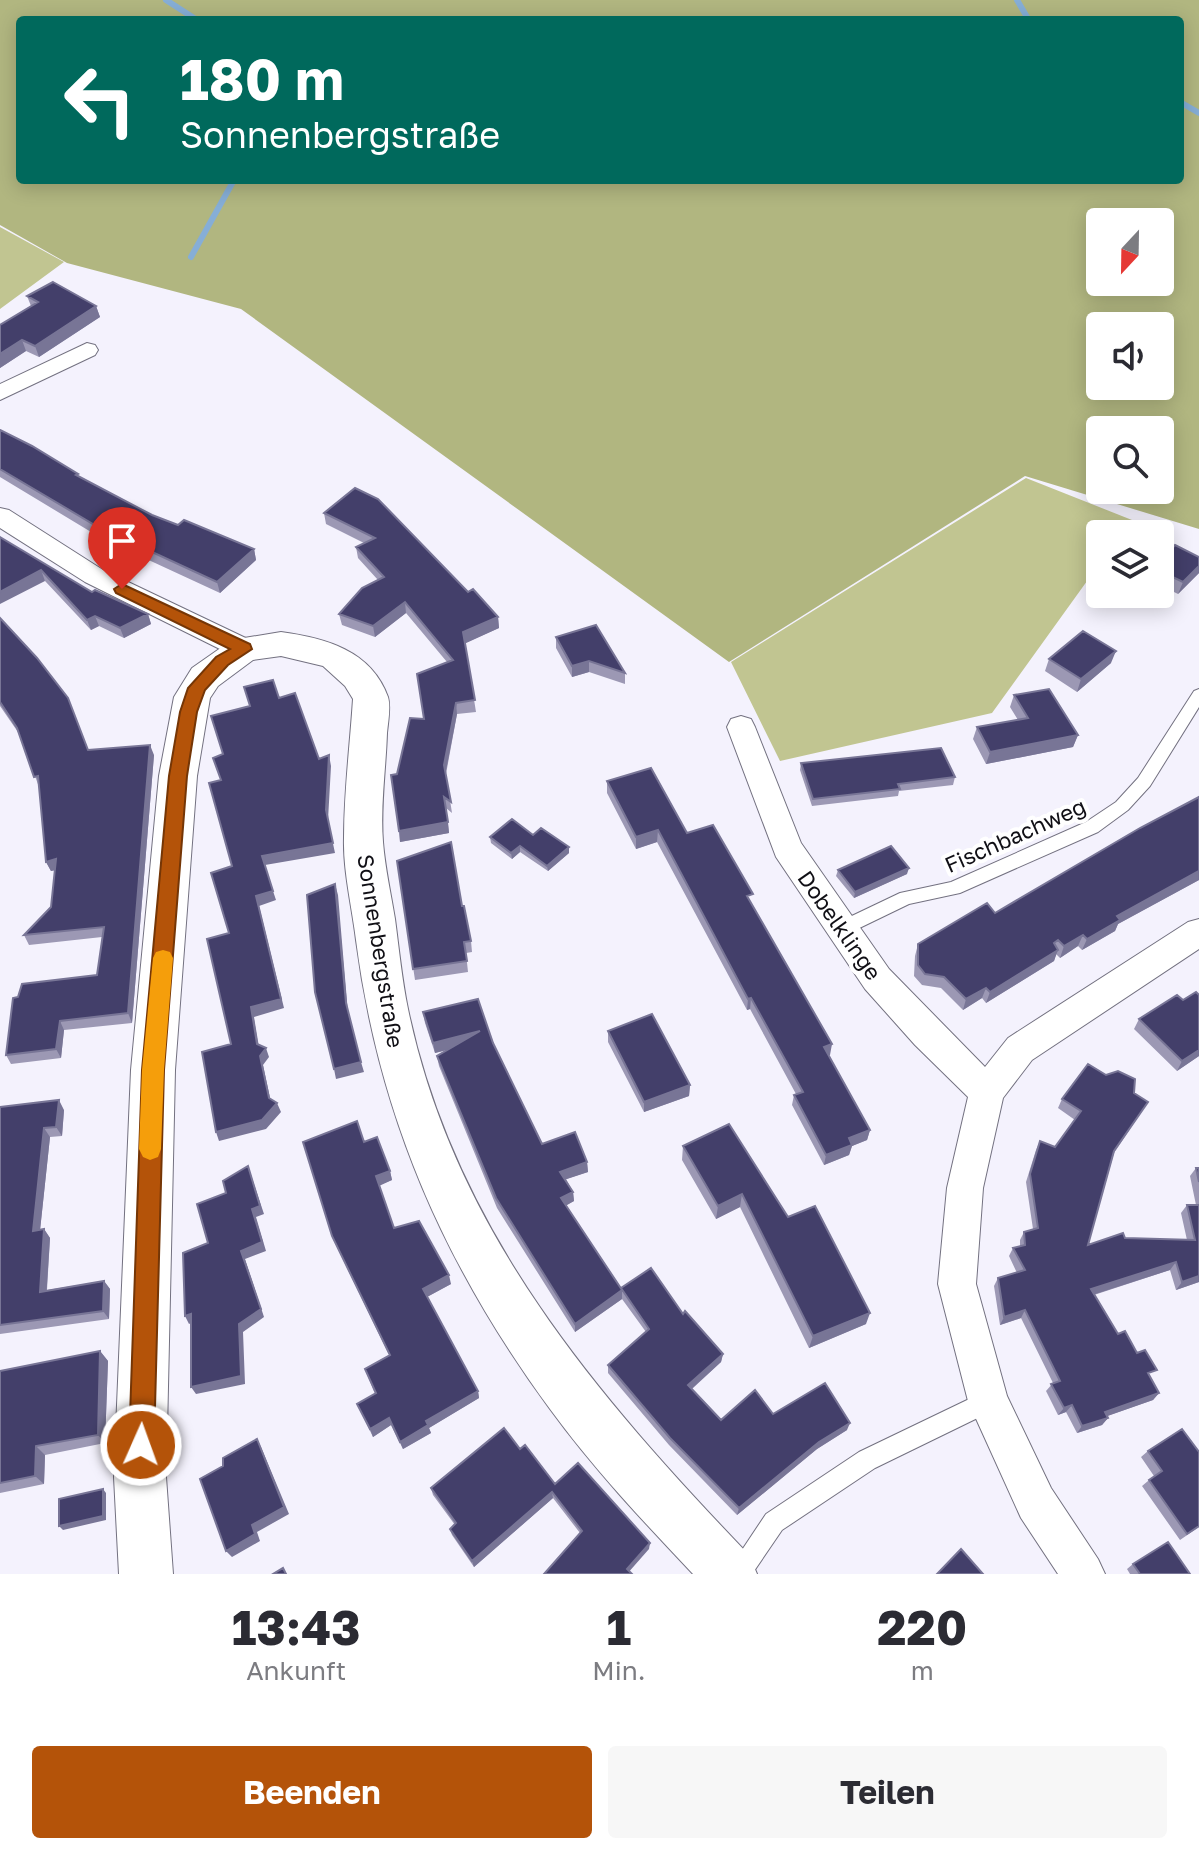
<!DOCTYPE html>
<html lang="de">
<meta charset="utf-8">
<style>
:root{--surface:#fff;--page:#f7f7f7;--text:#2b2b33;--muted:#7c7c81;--accent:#b45309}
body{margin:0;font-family:"Golos Text",sans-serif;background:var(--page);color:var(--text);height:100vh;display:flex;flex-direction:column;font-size:30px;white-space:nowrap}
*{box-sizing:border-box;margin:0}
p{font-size:26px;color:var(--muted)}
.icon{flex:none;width:44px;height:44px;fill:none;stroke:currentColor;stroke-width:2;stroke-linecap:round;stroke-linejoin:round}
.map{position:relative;height:1574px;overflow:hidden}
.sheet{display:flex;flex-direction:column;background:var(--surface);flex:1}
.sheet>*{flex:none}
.banner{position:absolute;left:16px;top:16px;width:1168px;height:168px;border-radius:8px;box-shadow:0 4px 20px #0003;background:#00695c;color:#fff;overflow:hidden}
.needle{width:52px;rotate:202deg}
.tools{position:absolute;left:1086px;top:208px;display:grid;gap:16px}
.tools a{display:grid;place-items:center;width:88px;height:88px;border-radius:8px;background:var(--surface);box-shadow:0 4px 20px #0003;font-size:40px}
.pin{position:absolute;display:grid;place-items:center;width:68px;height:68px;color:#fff;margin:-82px -34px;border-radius:50% 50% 50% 0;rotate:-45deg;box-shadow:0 0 8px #0007}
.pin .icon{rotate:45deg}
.me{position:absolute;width:88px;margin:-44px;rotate:2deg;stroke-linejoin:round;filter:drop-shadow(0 0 6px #0008)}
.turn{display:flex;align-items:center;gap:28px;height:168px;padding:0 32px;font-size:36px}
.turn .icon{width:104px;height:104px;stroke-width:2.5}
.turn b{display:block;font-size:56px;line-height:68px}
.eta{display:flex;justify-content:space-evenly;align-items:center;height:136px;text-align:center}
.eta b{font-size:48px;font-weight:700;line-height:56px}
.primary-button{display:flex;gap:16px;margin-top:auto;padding:16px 32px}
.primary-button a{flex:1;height:92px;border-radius:8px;background:var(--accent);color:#fff;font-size:32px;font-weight:700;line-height:92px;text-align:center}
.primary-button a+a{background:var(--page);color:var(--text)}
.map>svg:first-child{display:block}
.green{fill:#c1c591}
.forest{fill:#b1b680;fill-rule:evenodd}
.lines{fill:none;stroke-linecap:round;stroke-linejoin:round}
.stream{stroke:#86aed6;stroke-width:6}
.service-casing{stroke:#737180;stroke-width:2}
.minor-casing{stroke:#737180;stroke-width:2}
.tertiary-casing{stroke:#737180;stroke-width:2}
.service{fill:#fff;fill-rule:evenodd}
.minor{fill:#fff;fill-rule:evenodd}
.tertiary{fill:#fff;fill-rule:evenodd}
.wall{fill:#9c98b4}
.shaded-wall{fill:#787596}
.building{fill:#433f6a;stroke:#787596;stroke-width:2}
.route{fill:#b45309;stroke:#753606;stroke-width:2}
.slow{fill:#f59e0b}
.labels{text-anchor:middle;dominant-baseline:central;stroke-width:8;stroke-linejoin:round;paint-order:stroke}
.street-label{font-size:22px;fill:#100f15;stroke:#fff}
</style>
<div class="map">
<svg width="1199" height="1574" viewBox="0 0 1199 1574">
<rect width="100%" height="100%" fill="#f4f2fd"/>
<path class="green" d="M0,227L64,262L0,309Z
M1026,478L1132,520L1121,534H1100V563L992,713L780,761L731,662Z"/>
<path class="forest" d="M0,0H1199V529L1025,476L729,662L241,309L67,263L0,225ZM20,20H1180V180H20ZM1100,222H1160V282H1100ZM1100,326H1160V386H1100ZM1100,430H1160V490H1100Z"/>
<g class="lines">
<path class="stream" d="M166,0L197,20
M1017,0L1027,17
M1180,102L1199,113
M191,257L234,180"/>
<g class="service-casing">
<path id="service" d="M1199,689V707L1150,786L1128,810L1098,832L960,893L909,904L847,934L841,936L835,934L832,929L835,924L900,893L951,882L1086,822L1116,802L1138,778L1194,691Z
M988,1390L996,1393L999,1401L996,1409L875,1468L782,1530L752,1574H726L766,1514L859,1452Z"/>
</g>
<g class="minor-casing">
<path id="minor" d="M87,343L95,345L98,350L95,355L0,400V384Z
M0,508L9,510L103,570L254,642L258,649L254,656L244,659L234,656L85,582L0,528Z
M741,716L751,719L755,727L801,843L889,969L985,1067L1008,1038L1188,922L1199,919V949L1032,1060L1003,1098L983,1188L976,1284L1007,1396L1051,1488L1098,1559L1105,1574H1058L1021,1518L968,1401L938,1284L947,1188L968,1097L915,1045L865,989L776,857L727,727L731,719Z"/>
</g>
<g class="tertiary-casing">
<path id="tertiary" d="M281,632C325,638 371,650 388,697C391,707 388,722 387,733C386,768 380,806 383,842C385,868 391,894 395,919C399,949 402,980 408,1009C454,1231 597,1396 749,1555L757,1574H693C643,1521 593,1468 550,1409C445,1266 379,1117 356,940C352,907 343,871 344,838C344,792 350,745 353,699L345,686L323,666L281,656L253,660L218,686L210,698L197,776L175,1070L166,1477L173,1574H119L114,1477L131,1070L159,776L174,697L192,668L232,640Z"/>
</g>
<use href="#service" class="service"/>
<use href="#minor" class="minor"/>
<use href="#tertiary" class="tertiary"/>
</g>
<path class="wall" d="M27,296L96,306L100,317L39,357L26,351L0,368V325L31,306Z
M0,430L79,477L152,515L178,525L254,549L256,560L220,593L101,538L0,477Z
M355,488L468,592L498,617L499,628L465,643L476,712L457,714L446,774L452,813L446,808L449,833L400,842L397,774L424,718L447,662L406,613L375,637L342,625L339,614L378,580L358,558L356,547L364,543L326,524L324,513Z
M0,537L92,592L148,614L151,624L124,638L99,626L91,630L45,581Z
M1160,549L1168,553L1199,557V573L1178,594L1160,585Z
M0,618L88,750L154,755L132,1023L64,1030L61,1058L11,1064L6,1055L18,997L97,975L102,937L29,945L24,935L51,907L55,870L51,871L46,862L39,787L20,735L0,706Z
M556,637L625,673V684L589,672L572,677L556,648Z
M1049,659L1111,663L1077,692L1045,671Z
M1014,695L1078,735L1073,747L986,764L973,739L977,727L1018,720L1010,707Z
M801,763L955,777L953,785L899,791L898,796L812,806L800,770Z
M607,781L687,833L751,903L830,1055H828L870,1130L867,1140L852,1146L849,1155L824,1165L792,1105L794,1095L796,1094L750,1009L747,1010L657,842L636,849L607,793Z
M1199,797V880L1118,924L1115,931L1082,950L1078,946L1060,958L1056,954L1054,961L986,1003L982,998L963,1010L941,988L922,985L914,976L915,956L918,944L995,913Z
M533,835L569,853L548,871L520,852L512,859L491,843L490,837Z
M397,861L462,906L471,941L472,952L466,953L468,972L415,980Z
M838,870L907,874L854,898L836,876Z
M1199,995V1056L1177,1071L1134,1029L1139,1019Z
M423,1012L493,1043L542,1144L587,1162L588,1172L566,1179L573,1192L574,1201L566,1205L621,1288L683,1314L723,1354L721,1362L692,1389L721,1420L773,1414L847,1430L817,1449L737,1515L669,1445L608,1373V1365L646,1332L622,1299L575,1332L497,1208L439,1066L437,1056L447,1050L435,1053L425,1023Z
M608,1031L690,1085L689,1096L644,1112L608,1042Z
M1134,1093L1148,1102L1114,1153L1088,1245L1125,1238L1187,1240L1181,1213L1187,1205H1196L1190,1176L1196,1168H1199V1282L1176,1290L1170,1270L1094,1295L1118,1334L1150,1378L1159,1393L1153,1400L1107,1416L1108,1418L1102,1425L1077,1433L1066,1412L1058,1415L1046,1391L1053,1383L1021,1318L1000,1325L994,1286L998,1278L1017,1273L1009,1256L1013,1248L1020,1246V1240L1024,1232L1033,1229L1026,1182L1036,1150L1040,1141L1055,1147L1075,1120L1058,1108L1062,1099Z
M0,1107L64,1110L62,1136L50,1137L40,1230L44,1229L50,1238L47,1290L104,1281L110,1289L109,1319L0,1334Z
M303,1142H364L390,1171L392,1180L379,1185L394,1228L451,1284L427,1297L478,1391L479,1398L429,1428L431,1433L403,1449L391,1425L373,1437L357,1404L375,1394L365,1369L389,1355L336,1245Z
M683,1146L788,1217L866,1324L809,1348L740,1207L716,1219L682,1160Z
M100,1351L108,1361L105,1443L45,1455L44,1484L0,1493V1371Z
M520,1449L555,1484L649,1549L580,1533L553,1498L474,1567L452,1535L450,1529L455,1525L433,1495L431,1488Z
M1148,1451L1199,1452V1527L1180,1540L1142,1486L1154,1476L1141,1457Z
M1133,1564L1190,1574H1130L1127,1569Z"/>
<path class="shaded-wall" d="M96,306L100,317L39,357L35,346Z
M22,340L26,351L0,368V354Z
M254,549L256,560L220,593L217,582Z
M1199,566V573L1178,594L1183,582Z
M41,570L45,581L0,604V592Z
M405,602L406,613L375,637L373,626Z
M148,614L151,624L124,638L120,628Z
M95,616L99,626L91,630L87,620Z
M498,617L499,628L464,644L463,632Z
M1116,651L1111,663L1077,692L1081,679Z
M589,661V672L572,677V666Z
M456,703L457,714L445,776L444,765Z
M1078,735L1073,747L986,764L990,752Z
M150,745L154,755L132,1023L128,1013Z
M329,755L331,766L328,820L335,853L265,865L262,856L326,810Z
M448,822L449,833L400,842L399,831Z
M658,830L657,842L636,849V837Z
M520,846V852L512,859L511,853Z
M569,847V853L548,871L547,866Z
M56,859L61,869L51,871L46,862Z
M909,868L907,874L854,898L855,892Z
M1199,871V880L1118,924L1115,931L1082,950L1087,939L1117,916Z
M335,884L338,895L348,1013L346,1003Z
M273,891L276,900L259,906L284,1008L254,1017L260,1053L257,1044L251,1007L256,896Z
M1083,935L1078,946L1060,958L1064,946Z
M1058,950L1054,961L986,1003L990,992Z
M986,988L982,998L963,1010L966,999Z
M751,998L750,1009L747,1010L748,999Z
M60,1021L64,1030L61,1058L56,1049Z
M480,1031L481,1041L435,1053L433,1043Z
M832,1044L830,1055L821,1058L824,1047Z
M266,1048L269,1057L263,1065L272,1107L269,1098L260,1056Z
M1199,1050V1056L1177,1071L1182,1061Z
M361,1062L364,1072L336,1079L334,1069Z
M690,1085L689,1096L644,1112V1102Z
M59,1100L64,1110L62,1136L56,1127Z
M277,1103L281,1112L266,1129L219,1141L216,1132Z
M44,1128L50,1137L39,1240L33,1231Z
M870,1130L867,1140L852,1146L849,1155L824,1165L826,1155L849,1138Z
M587,1162L588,1172L561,1181L560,1172Z
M248,1166L264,1214L256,1217L266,1251L245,1259L264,1317L243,1332L245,1384L196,1394L191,1387L239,1324L241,1251L252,1209Z
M390,1171L392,1180L379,1186L376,1176Z
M573,1192L574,1201L562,1208L561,1198Z
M742,1194L740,1207L716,1219L718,1206Z
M44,1229L50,1238L46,1300L40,1292Z
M1176,1262L1170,1270L1086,1297L1091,1289Z
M449,1275L451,1284L425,1298L423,1289Z
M1199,1276V1282L1176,1290L1182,1282Z
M104,1281L110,1289L109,1319L103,1311Z
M622,1290V1299L575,1332V1324Z
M1025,1310L1021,1318L1000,1325L1004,1317Z
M870,1313L866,1324L809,1348L813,1336Z
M191,1314L195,1321L189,1324L185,1316Z
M100,1351L108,1361L105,1443L98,1435Z
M723,1354L721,1362L687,1393L688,1385Z
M478,1391L479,1398L429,1428L431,1433L403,1449L400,1442L426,1421Z
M1159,1393L1153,1400L1099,1419L1105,1412Z
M1072,1405L1066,1412L1058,1415L1064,1408Z
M389,1418L391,1425L373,1437L370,1429Z
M1108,1418L1102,1425L1077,1433L1082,1426Z
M850,1423L847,1430L817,1449L737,1515L739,1508L819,1442Z
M257,1439L261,1447L289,1514L257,1532L260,1541L232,1557L226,1551L252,1525Z
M36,1446L45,1455L44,1484L35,1476Z
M103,1489L106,1493V1520L63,1530L59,1526Z
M552,1492L553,1498L474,1567L472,1561Z
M650,1543L649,1549L627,1574V1569Z"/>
<path class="building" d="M53,282L96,306L35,346L22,340L0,354V325L38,302L27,296Z
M0,430L32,446L78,474L76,475L152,515L178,525L184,520L254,549L217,582L98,527L0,469Z
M355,488L378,499L468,592L473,589L498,617L463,632L475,700L456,703L444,765L451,802L444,797L448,822L399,831L391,775L397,774L410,718L424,719L417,674L453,660L405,602L373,626L339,614L362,588L384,577L356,547L375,538L324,513Z
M0,537L92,592L95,590L148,614L120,628L95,616L87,620L41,570L0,592Z
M1175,545L1199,557V566L1183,582L1160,571V549L1168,553Z
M0,618L37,658L68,698L88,750L150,745L128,1013L60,1021L56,1049L6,1055L13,998L18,997L22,984L97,975L104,927L24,935L51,907L56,859L46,862L38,776L34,777L17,728L0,702Z
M596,625L625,673L589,661L572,666L556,637Z
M1083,631L1116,651L1081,679L1049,659Z
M273,680L279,698L295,693L319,759L329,755L326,810L333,843L262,856L273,891L256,896L281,999L251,1007L257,1044L266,1048L260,1056L269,1098L277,1103L262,1120L216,1132L202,1052L231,1044L207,939L229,933L211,873L232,866L209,783L221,780L213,758L223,754L211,716L250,706L244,687Z
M1049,689L1078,735L990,752L977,727L1028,718L1014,695Z
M941,748L955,777L898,784L900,789L813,799L801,763Z
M651,768L687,833L713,825L753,894L747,896L832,1044L824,1047L870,1130L849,1138L852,1145L826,1155L794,1095L803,1092L751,998L748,999L658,830L636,837L607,781Z
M1199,797V871L1117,916L1120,920L1087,939L1083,935L1064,946L1058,940L1054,943L1058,950L990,992L986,988L966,999L944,977L925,974L918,965V944L987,903L995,913L1140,828Z
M512,819L533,835L541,828L569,847L547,866L520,846L511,853L490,837Z
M451,842L462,906H464L471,941L464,942L467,961L413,969L397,861Z
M891,846L909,868L855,892L838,870Z
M335,884L346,1003L361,1062L334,1069L315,992L307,895Z
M1196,992L1199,995V1050L1182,1061L1139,1019L1177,995L1183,1000Z
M478,999L493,1043L542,1144L575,1132L587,1162L560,1172L573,1192L561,1198L622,1290L575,1324L496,1198L437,1056L480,1031L433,1043L423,1012Z
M652,1014L690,1085L644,1102L608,1031Z
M1088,1064L1106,1075L1118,1071L1135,1079L1134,1093L1148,1102L1114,1151L1088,1245L1123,1233L1125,1238L1195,1240L1187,1205H1199V1276L1182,1282L1176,1262L1091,1289L1118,1334L1125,1331L1137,1353L1145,1350L1157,1370L1148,1373L1159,1393L1105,1412L1108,1418L1082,1426L1072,1405L1064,1408L1051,1384L1060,1381L1025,1310L1004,1317L998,1278L1025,1270L1013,1248L1025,1245L1024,1232L1038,1228L1030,1174L1040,1141L1055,1147L1081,1111L1062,1099Z
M59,1100L56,1127L44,1128L33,1231L44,1229L40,1292L104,1281L103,1311L0,1325V1107Z
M357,1121L364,1142L377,1137L390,1171L376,1176L394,1228L419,1221L449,1275L423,1289L478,1391L426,1421L428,1425L400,1442L389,1418L370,1429L357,1404L376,1393L365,1369L390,1355L332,1236L303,1142Z
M729,1124L788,1217L815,1206L870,1313L813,1336L742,1194L718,1206L683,1146Z
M248,1166L260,1206L252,1209L262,1242L241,1251L261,1309L239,1324L241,1376L191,1387V1314L185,1316L183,1253L208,1243L197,1204L226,1193L223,1181Z
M1196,1168H1199V1182Z
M651,1268L683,1314L685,1311L723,1354L688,1385L721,1420L755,1390L773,1414L825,1383L850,1423L819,1442L739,1508L670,1438L608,1365L649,1329L621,1288Z
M100,1351L98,1435L36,1446L35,1476L0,1483V1371Z
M504,1428L520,1449L525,1445L555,1484L578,1463L650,1543L627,1569L632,1574H544L582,1531L552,1492L472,1561L450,1529L456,1523L431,1488Z
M1182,1429L1199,1452V1526L1187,1534L1149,1480L1162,1471L1148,1451Z
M257,1439L284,1507L252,1525L255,1534L226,1551L200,1479L223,1466V1458Z
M103,1489V1516L59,1526V1499Z
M1168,1542L1190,1574H1140L1133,1564Z
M961,1549L983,1574H937Z
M283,1568L286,1574H273Z"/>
<path class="route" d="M122,584L250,644L252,649L228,665L205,690L197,712L187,776L164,1070L154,1445L150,1454L141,1458L132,1454L129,1445L142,1070L169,776L180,712L188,688L216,657L230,649L116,593L114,589Z"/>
<path class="slow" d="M163,950L170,952L173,958L164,1070L161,1149L158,1157L150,1160L143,1157L139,1149L142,1070L153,958L156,952Z"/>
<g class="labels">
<g class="street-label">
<text transform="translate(1015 835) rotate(-24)">Fischbachweg</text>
<text transform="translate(840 925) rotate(55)">Dobelklinge</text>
<text transform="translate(381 951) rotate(81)">Sonnenbergstraße</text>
</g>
</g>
</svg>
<div class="tools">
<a><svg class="needle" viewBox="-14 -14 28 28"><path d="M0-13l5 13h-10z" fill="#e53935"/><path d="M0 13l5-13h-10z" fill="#7c7c81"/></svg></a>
<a><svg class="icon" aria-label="sound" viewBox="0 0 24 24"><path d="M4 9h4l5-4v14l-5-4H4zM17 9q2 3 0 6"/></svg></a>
<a><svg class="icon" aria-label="search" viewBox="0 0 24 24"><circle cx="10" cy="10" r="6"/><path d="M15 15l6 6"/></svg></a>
<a><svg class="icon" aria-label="layers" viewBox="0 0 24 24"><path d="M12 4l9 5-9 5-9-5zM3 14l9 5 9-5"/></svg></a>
</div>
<div class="pin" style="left:122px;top:589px;background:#d93025"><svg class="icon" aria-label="arrive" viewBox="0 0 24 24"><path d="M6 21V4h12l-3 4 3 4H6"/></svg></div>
<svg class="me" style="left:141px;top:1445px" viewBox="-20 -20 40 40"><circle r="17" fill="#b45309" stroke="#fff" stroke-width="3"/><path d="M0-11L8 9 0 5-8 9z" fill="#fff"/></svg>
<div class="banner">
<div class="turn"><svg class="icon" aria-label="left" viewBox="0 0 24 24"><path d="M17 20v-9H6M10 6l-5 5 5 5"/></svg><div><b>180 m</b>Sonnenbergstraße</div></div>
</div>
</div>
<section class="sheet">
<div class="eta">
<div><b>13:43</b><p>Ankunft</p></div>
<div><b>1</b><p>Min.</p></div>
<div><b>220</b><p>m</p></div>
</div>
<div class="primary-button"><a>Beenden</a><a>Teilen</a></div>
</section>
